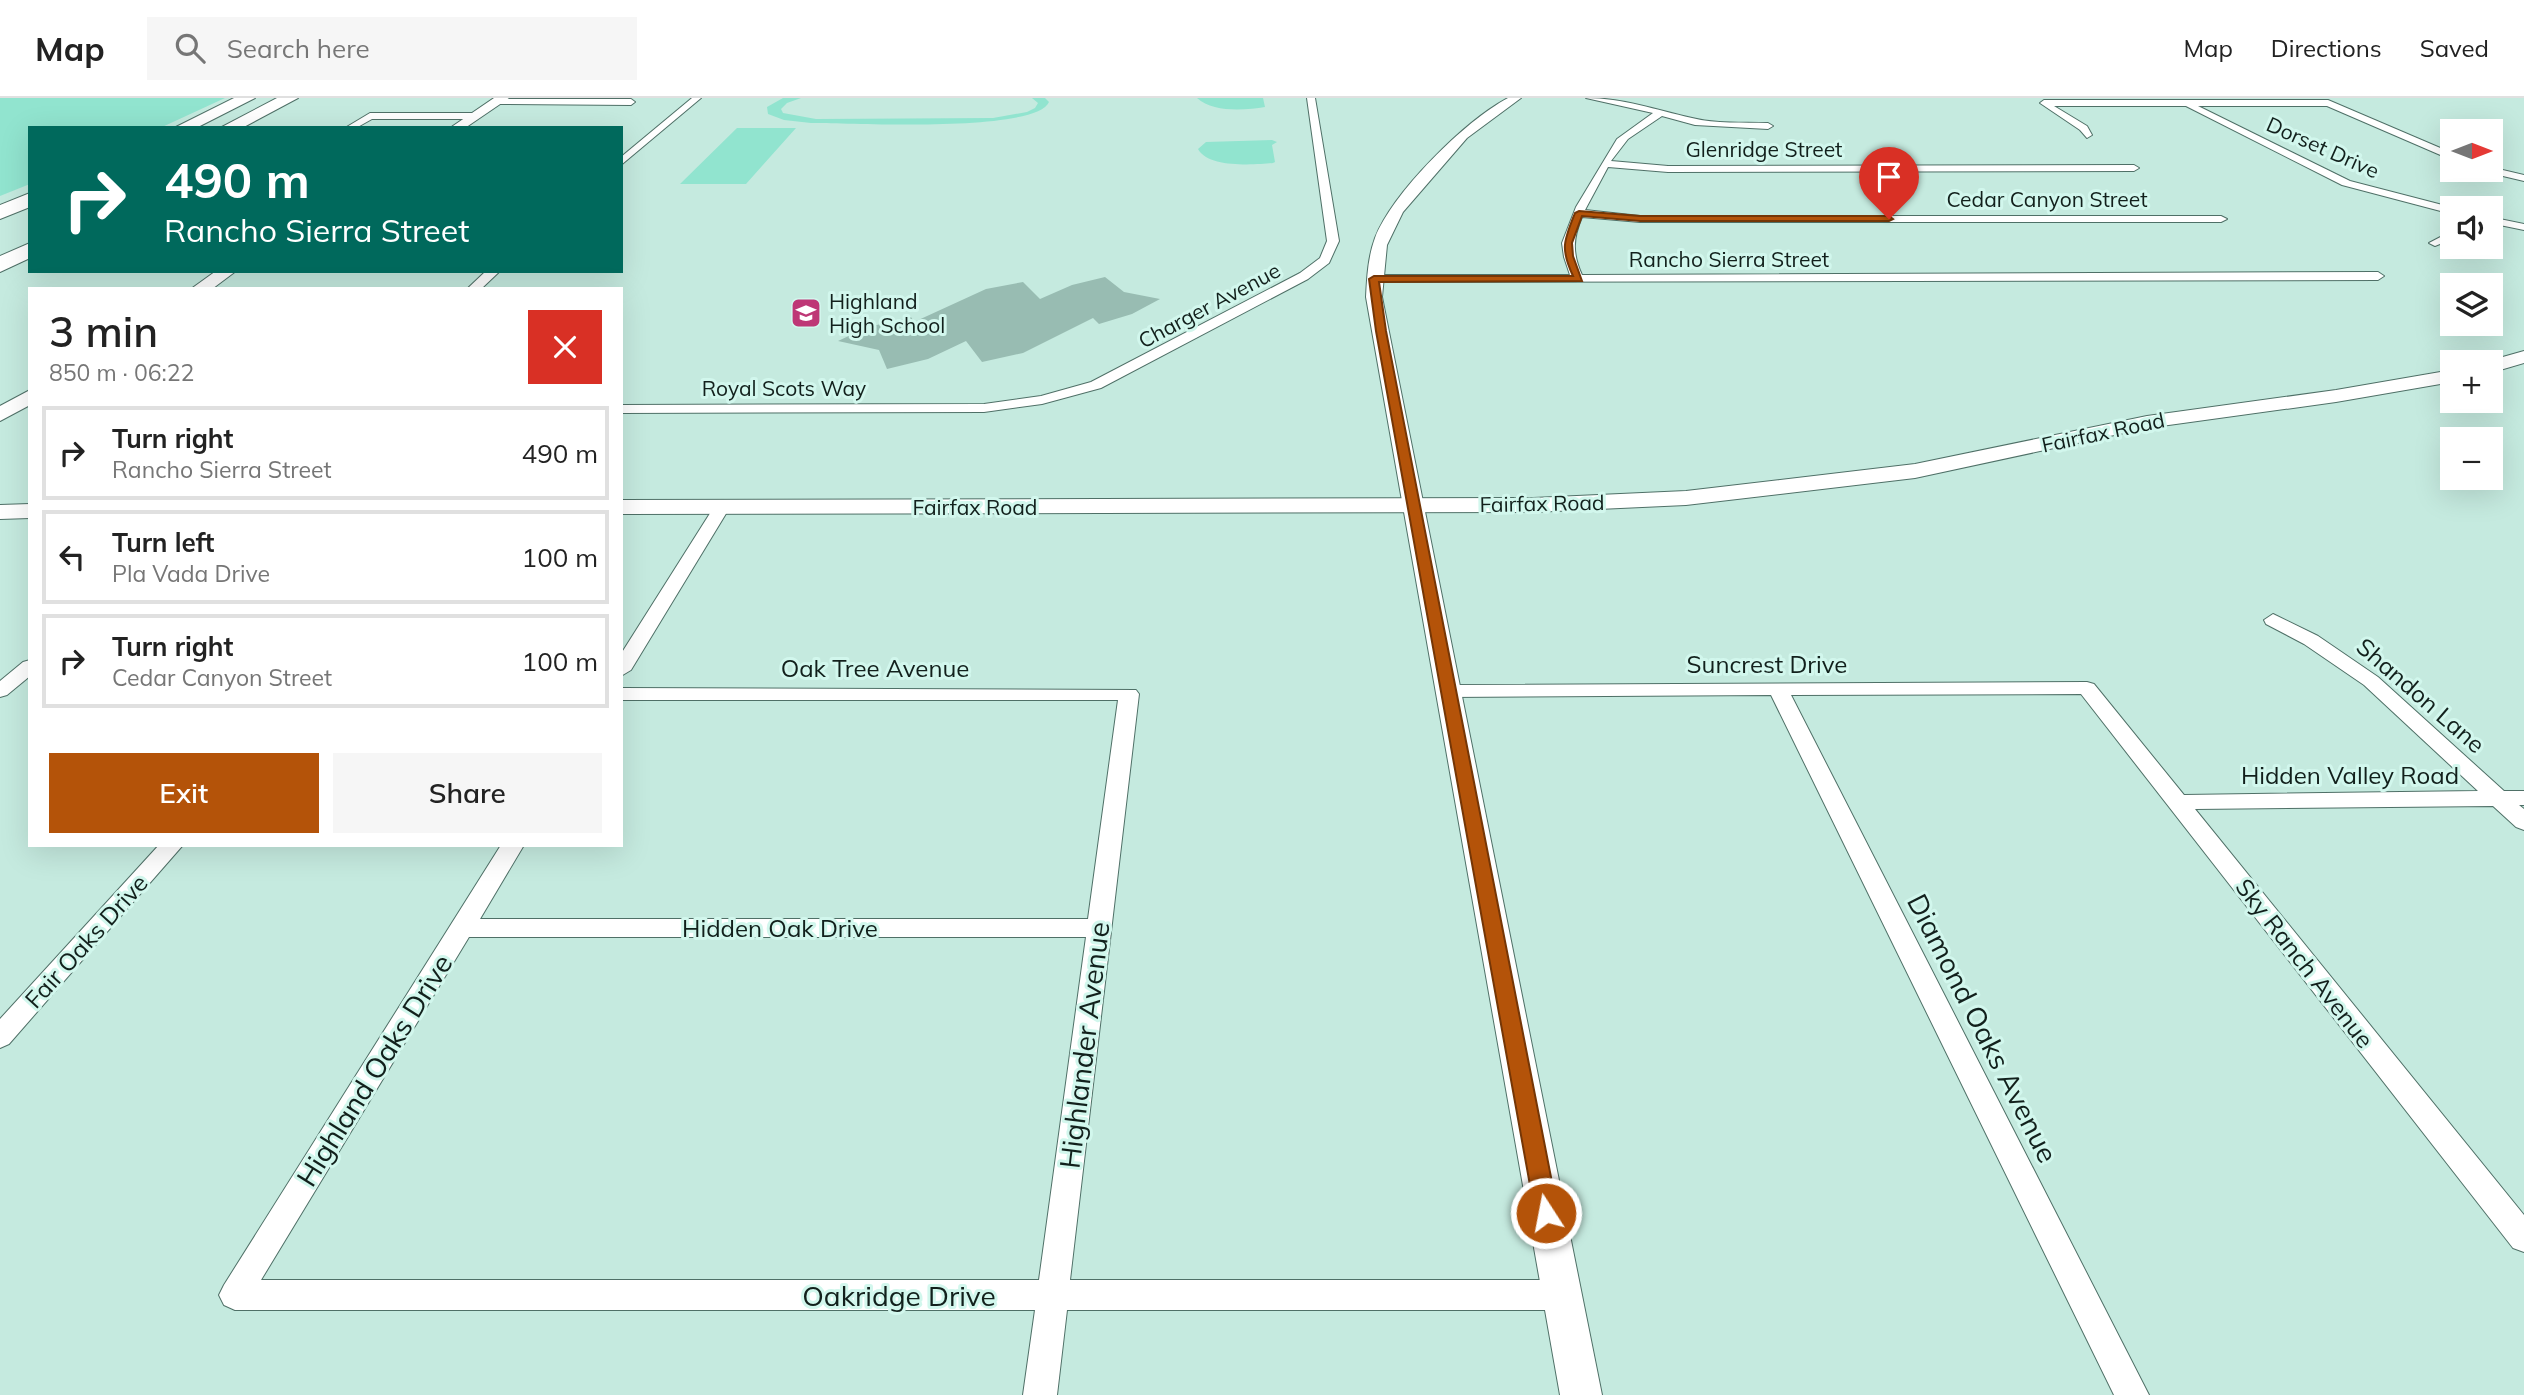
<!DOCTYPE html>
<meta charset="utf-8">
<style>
:root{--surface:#fff;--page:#f6f6f6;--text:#222;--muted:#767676;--line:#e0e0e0;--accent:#b45309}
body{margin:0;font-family:Mulish,sans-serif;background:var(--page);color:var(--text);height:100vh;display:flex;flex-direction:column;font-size:26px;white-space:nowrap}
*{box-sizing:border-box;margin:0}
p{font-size:23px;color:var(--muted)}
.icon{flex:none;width:38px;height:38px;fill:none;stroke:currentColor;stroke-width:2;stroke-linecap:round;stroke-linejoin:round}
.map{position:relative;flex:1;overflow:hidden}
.sheet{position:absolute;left:28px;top:189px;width:595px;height:560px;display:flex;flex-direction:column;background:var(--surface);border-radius:0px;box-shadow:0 7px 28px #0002}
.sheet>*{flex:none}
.top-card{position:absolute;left:28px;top:28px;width:595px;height:147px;border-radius:0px;box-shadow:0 7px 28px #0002;background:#00695c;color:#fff;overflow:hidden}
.needle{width:46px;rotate:90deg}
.tools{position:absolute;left:2440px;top:21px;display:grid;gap:14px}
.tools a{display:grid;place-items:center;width:63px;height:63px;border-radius:0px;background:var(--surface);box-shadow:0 7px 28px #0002;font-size:35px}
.pin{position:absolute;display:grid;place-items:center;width:60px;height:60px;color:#fff;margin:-72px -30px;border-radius:50% 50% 50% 0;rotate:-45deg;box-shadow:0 0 7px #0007}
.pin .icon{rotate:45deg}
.me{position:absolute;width:77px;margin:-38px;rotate:349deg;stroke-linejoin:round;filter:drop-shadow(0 0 5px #0008)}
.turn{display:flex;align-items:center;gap:24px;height:147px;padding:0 21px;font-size:32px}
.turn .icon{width:91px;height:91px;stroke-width:2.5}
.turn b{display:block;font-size:49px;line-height:60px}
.round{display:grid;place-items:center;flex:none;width:74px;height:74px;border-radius:0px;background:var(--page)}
.headline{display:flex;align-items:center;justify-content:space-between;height:119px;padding:0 21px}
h1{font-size:42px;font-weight:600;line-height:52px}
.primary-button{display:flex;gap:14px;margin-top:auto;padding:14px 21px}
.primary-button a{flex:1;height:80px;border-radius:0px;background:var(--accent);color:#fff;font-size:28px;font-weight:600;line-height:80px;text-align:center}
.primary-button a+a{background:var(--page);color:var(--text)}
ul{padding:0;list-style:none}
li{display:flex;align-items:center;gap:21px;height:94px;margin:0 14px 10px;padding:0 7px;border:4px solid var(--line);border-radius:0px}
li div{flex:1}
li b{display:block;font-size:26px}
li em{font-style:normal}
header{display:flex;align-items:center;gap:42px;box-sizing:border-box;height:98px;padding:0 35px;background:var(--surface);border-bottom:2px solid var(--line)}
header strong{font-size:33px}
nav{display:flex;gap:38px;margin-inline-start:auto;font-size:24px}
.search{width:490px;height:63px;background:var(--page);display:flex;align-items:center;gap:18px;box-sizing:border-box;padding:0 24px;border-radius:0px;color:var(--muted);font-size:26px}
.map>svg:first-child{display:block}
.green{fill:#91e4cf}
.building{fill:#98bcb2}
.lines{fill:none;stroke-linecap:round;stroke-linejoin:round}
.minor-casing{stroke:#4f7067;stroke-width:2}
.tertiary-casing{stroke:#4f7067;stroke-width:2}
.secondary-casing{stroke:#4f7067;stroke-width:2}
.motorway-casing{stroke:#4f7067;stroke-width:2}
.minor{fill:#fff;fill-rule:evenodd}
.tertiary{fill:#fff;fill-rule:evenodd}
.secondary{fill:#fff;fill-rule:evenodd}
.motorway{fill:#fff;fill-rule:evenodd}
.route{fill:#b45309;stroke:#753606;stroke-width:2}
.labels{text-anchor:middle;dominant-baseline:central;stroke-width:6;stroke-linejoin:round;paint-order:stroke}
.far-street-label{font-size:21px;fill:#12201c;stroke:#d2f7ed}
.far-poi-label{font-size:21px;fill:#12201c;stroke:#d2f7ed;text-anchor:start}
.street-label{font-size:24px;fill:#12201c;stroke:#d2f7ed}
.near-street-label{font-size:28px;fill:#12201c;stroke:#d2f7ed}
</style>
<header>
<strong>Map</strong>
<div class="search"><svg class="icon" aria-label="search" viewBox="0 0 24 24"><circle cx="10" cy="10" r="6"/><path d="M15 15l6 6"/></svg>Search here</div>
<nav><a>Map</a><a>Directions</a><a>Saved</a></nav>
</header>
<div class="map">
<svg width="2524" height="1297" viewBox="0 0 2524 1297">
<rect width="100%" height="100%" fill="#c5eadf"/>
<path class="green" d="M0,0H225L160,30H30V86L0,98Z
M783,0H801L787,5L781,11L783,15L816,21L993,20L1027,14L1035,10L1038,5L1032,0H1045L1049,4C1036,35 848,25 811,25L784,22L768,16L767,9Z
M1197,0H1263L1265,9C1246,12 1213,15 1197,0Z
M737,30H796L746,86H680Z
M1272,42L1277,44L1272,47L1275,64L1273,65C1254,67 1208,70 1198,51L1206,44Z"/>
<path class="building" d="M1105,179L1124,194L1160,201L1132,216L1099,226L1093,220L1023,255L982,264L966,243L928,261L887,271L879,252L838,243L868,229L911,219L914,224L986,191L1023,184L1040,201L1072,187Z"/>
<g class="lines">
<g class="minor-casing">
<path id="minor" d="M692,0H701L621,67V59Z
M1307,0H1315L1339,143L1329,165L1308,181L1101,290L1042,306L984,314L621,315V307L984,306L1041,298L1091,284L1300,175L1320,160L1327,143Z
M1586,0C1623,0 1656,12 1692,20C1716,26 1743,24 1768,25L1773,28L1768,31L1695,27L1662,18L1628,41L1611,63L1668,68L2134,67L2139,70L2134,73L1668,74L1608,69L1585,112L1640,118H2221L2227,121L2221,124H1640L1582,119C1573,140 1572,155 1582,177L2378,174L2384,178L2378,182L1370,184V178L1374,177H1570L1564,159L1562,145L1576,109L1617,41L1653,15Z
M496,1H631L635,4L631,7L493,6L492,4Z
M2328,2L2452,55V62L2327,8H2198L2350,83L2454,110H2452V116L2342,87L2186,8H2054L2087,28L2092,37L2087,40L2080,32L2040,5L2044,2Z
M370,15H474L479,18L474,21H372L356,30H345Z
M2490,69L2524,77V83L2486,74L2485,72H2490Z
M2490,119L2524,126V132L2490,125Z
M2452,133V141L2435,148L2429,145Z
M486,173H500L481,191H467Z
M722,404L730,409L631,572L621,578V556L714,409Z
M2273,516L2318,538L2378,579L2504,693H2524V707H2519L2524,711V732L2516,729L2493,708L2195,711L2524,1117V1154L2513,1150L2081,596L1791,597L2149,1297H2114L1771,597L1448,599L1441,597L1438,593L1441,589L1448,587L2087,584L2094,586L2184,697L2478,693L2364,587L2304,546L2266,526L2264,522Z
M30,562V578L7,597L0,599V583L23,564Z
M621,590L1136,592L1139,596L1070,1182H1562L1573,1187L1578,1197L1573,1207L1562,1212H1067L1057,1297H1023L1035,1212H235L224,1207L219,1197L224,1187L501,747H524L480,821H1088L1118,602H621ZM469,839H1086L1039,1182H261Z
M159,747H183L9,946L0,950V921Z"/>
</g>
<g class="tertiary-casing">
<path id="tertiary" d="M1508,0H1521L1467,40L1403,114L1387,147L1382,199L1602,1297H1560L1366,199C1367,179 1368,159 1375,140C1393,94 1465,23 1508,0Z"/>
</g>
<g class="secondary-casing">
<path id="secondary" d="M494,0H509L465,30H450Z
M216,173H236L212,191H191Z
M2524,253V265L2490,275V264H2485Z
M2452,272V284L2336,304L2147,330L1915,380L1686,407L1533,414L621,416V402L1533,400L1686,393L1915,366L2147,318L2336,292Z
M30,292V307L0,323V308Z
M30,406V420L0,421V407Z"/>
</g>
<g class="motorway-casing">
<path id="motorway" d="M234,0H255L196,30H174Z
M277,0H298L242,30H220Z
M30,95V109L0,121V107Z
M30,145V160L0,174V158Z"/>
</g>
<use href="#minor" class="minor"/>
<use href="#tertiary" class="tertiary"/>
<use href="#secondary" class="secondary"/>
<use href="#motorway" class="motorway"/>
</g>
<path class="route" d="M1579,113L1640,118H1889L1893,121L1889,123H1640L1582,118L1572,145L1573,158L1582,183L1379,184L1386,233L1558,1115L1554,1122L1546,1125L1538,1122L1535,1115L1376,233L1369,181L1374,178H1573C1560,150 1564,143 1575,115Z"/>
<defs>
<g id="school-square" transform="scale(1.575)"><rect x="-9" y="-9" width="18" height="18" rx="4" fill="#be3776" stroke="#d2f7ed"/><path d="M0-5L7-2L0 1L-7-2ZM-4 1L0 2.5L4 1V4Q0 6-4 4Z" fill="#fff"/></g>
</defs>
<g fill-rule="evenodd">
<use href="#school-square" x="806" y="215"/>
</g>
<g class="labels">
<g class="far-street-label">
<text transform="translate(2323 49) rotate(24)">Dorset Drive</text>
<text x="1764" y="51">Glenridge Street</text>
<text x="2047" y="101">Cedar Canyon Street</text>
<text x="1729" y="161">Rancho Sierra Street</text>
<text transform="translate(1209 207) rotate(-28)">Charger Avenue</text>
<text x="784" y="290">Royal Scots Way</text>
<text transform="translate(2103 334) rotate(-12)">Fairfax Road</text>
<text transform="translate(1542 405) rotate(-1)">Fairfax Road</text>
<text x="975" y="409">Fairfax Road</text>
</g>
<g class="far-poi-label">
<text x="829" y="203">Highland<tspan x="829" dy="24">High School</tspan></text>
</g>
<g class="street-label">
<text x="1767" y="566">Suncrest Drive</text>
<text x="875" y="570">Oak Tree Avenue</text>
<text transform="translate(2421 597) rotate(41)">Shandon Lane</text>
<text x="2350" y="677">Hidden Valley Road</text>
<text x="780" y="830">Hidden Oak Drive</text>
<text transform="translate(86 843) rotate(-48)">Fair Oaks Drive</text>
<text transform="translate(2305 865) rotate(52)">Sky Ranch Avenue</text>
</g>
<g class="near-street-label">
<text transform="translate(1983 930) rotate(63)">Diamond Oaks Avenue</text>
<text transform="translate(1084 947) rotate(-83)">Highlander Avenue</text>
<text transform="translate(374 972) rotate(-58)">Highland Oaks Drive</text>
<text x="899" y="1197">Oakridge Drive</text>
</g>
</g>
</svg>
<div class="tools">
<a><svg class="needle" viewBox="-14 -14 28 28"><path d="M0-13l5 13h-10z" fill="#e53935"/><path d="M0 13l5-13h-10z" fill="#767676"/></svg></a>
<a><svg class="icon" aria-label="sound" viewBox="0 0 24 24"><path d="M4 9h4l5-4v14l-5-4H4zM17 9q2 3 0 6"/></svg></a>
<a><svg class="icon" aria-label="layers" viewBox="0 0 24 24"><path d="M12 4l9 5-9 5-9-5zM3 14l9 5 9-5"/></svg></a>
<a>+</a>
<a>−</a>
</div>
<div class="pin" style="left:1889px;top:121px;background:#d93025"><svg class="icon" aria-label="arrive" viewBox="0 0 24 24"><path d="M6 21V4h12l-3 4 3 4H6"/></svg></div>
<svg class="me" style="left:1546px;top:1115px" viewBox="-20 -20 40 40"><circle r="17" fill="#b45309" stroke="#fff" stroke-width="3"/><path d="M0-11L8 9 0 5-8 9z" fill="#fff"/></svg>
<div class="top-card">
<div class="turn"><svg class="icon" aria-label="right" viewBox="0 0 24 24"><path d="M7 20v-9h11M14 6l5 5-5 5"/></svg><div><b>490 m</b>Rancho Sierra Street</div></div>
</div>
<section class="sheet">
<div class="headline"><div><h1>3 min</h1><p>850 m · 06:22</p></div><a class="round" style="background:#d93025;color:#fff"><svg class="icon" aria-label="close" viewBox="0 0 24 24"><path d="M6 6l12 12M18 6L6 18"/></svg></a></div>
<ul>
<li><svg class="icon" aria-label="right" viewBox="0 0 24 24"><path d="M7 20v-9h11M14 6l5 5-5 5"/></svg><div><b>Turn right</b><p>Rancho Sierra Street</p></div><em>490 m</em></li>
<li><svg class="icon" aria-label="left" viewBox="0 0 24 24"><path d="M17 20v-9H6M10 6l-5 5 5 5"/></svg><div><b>Turn left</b><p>Pla Vada Drive</p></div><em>100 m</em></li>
<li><svg class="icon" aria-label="right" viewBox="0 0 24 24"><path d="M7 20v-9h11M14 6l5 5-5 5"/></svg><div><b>Turn right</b><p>Cedar Canyon Street</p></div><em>100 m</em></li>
</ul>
<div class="primary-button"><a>Exit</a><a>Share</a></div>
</section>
</div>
